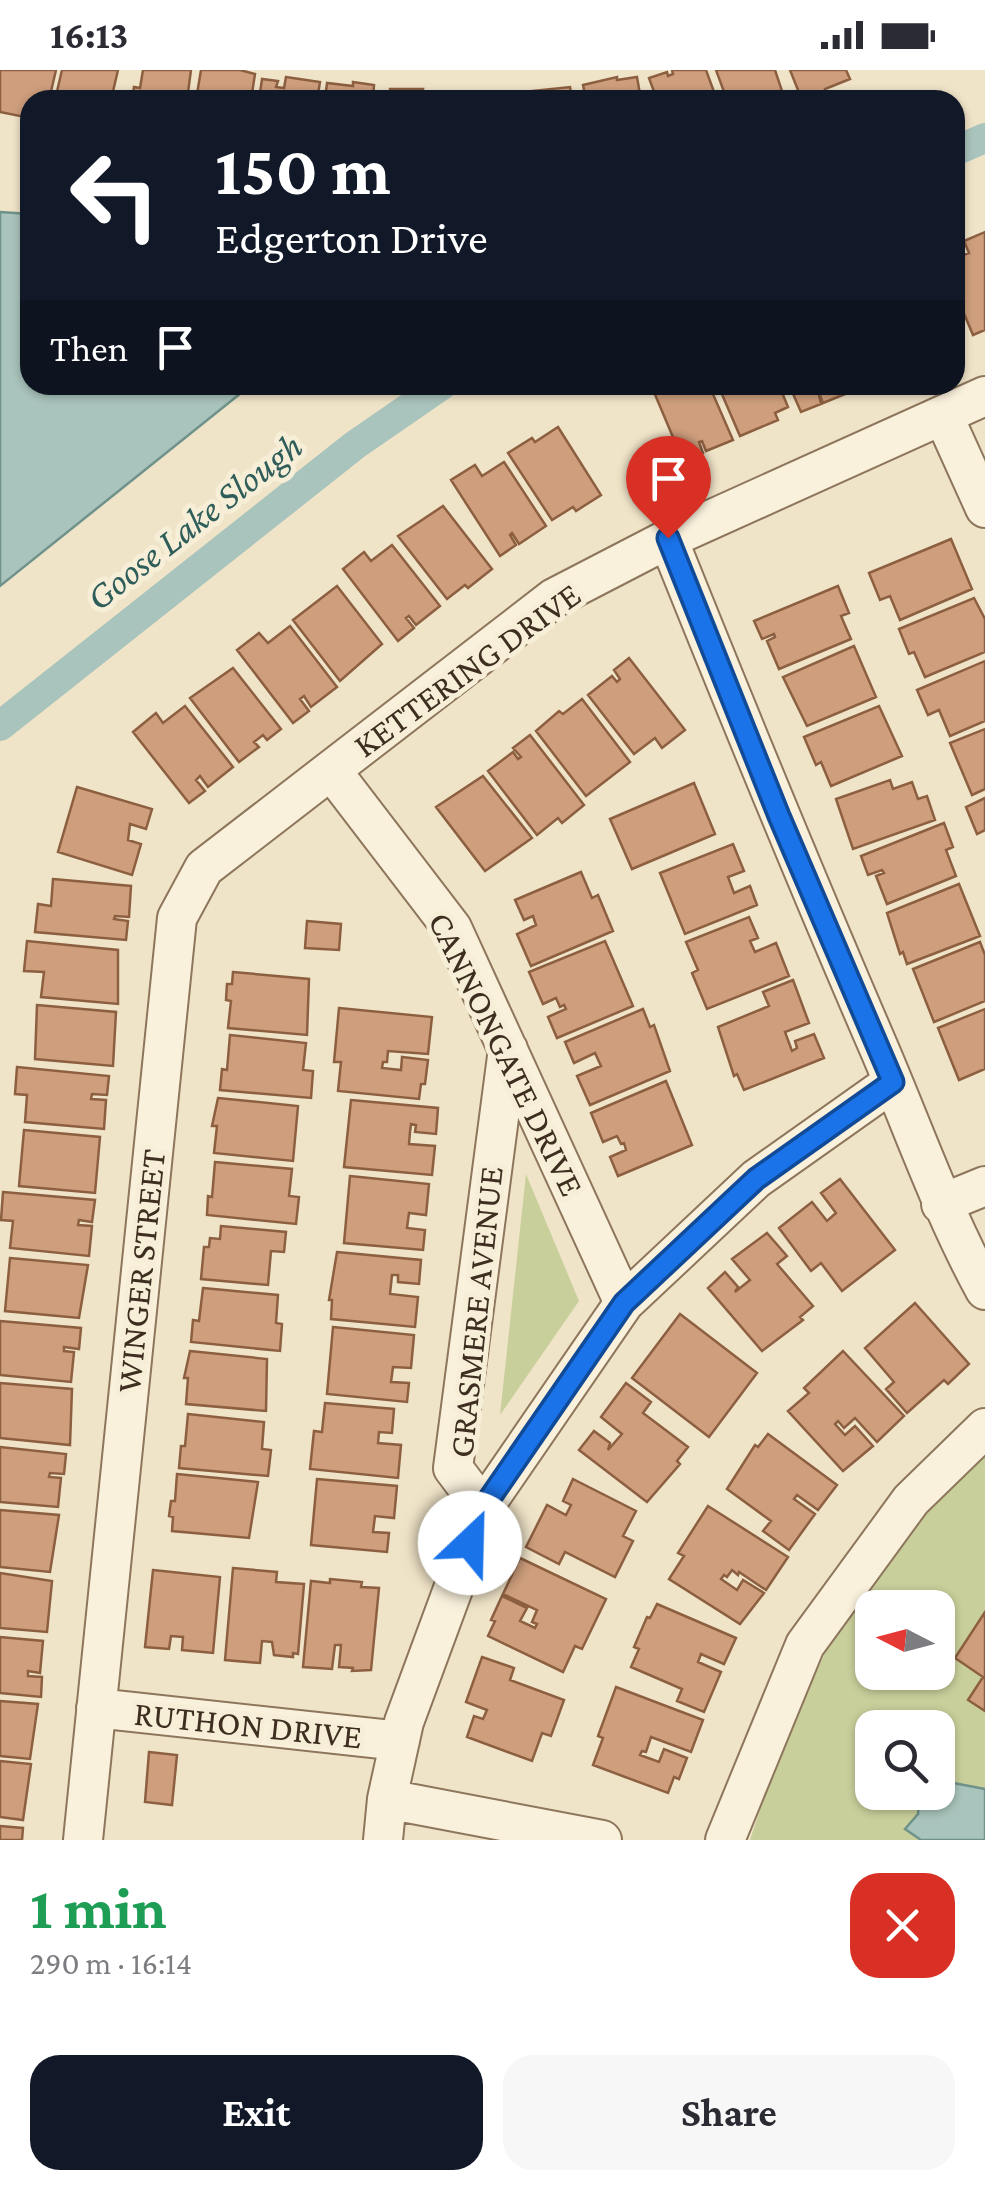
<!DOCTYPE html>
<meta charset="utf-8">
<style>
:root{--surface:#fff;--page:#f7f7f7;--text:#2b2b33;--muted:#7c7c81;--accent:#111827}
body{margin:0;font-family:"Crimson Pro",serif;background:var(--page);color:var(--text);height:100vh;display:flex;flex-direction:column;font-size:38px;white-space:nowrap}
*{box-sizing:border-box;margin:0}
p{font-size:32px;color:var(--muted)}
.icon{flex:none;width:55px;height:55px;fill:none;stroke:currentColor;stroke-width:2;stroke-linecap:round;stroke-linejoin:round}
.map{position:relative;height:1770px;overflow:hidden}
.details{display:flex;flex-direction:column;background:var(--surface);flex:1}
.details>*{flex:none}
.banner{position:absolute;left:20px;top:20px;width:945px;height:305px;border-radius:30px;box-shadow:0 2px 8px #0004;background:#111827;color:#fff;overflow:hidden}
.needle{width:65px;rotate:276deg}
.controls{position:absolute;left:855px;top:1520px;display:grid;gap:20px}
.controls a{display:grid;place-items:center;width:100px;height:100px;border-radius:20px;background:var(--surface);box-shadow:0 2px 8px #0004;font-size:50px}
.pin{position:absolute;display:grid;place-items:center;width:85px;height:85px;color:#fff;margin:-102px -42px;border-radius:50% 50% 50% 0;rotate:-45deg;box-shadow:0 0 10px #0007}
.pin .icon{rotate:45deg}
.me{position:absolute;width:110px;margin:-55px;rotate:24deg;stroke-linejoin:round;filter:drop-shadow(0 0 8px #0008)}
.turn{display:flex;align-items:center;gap:35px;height:210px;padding:0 30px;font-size:45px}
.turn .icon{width:130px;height:130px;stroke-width:2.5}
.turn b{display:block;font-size:70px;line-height:85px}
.then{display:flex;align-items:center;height:95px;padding:0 30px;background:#0003;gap:20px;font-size:38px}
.round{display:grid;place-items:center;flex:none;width:105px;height:105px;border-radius:30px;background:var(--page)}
.summary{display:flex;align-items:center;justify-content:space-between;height:170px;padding:0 30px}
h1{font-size:60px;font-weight:700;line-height:75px;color:#1e9e55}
.cta{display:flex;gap:20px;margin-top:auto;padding:20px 30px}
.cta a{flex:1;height:115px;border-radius:30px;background:var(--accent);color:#fff;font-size:40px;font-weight:700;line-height:115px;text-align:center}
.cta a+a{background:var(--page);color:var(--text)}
.status{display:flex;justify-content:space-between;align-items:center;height:70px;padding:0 50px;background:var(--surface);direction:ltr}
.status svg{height:28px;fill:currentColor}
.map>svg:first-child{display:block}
.green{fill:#c9cf9b;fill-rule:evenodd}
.water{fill:#a9c4bc;stroke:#6f938a;stroke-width:2.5}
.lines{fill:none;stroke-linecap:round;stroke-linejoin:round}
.canal{stroke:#a9c4bc;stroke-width:30}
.building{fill:#cf9f7d;stroke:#8d5f41;stroke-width:2.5}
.minor-casing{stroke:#8d765c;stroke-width:42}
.minor{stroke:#faf1dc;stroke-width:38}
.route-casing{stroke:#114b97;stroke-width:25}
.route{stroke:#1a73e8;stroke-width:18}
.labels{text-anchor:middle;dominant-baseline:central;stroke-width:10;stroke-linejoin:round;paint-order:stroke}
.street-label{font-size:35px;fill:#3d2e20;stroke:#f7eed8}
.water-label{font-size:38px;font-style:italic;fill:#2f5d5a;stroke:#f7eed8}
</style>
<div class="status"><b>16:13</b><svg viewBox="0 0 49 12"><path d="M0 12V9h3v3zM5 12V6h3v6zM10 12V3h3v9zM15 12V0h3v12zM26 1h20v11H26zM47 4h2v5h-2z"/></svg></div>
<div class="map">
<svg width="985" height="1770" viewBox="0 0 985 1770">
<rect width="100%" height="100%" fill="#f0e4c8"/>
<path class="green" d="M526,1104L579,1231L500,1345Z
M985,1378V1770H750L778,1685L826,1581L879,1490ZM872,1538H938V1602H872ZM872,1658H938V1722H872Z"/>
<path class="water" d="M0,142L30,144V315H251L0,516Z
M938,1710L985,1719V1770H921L905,1759L918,1744L920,1723L938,1722Z"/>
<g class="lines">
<path class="canal" d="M955,81L985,68
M0,656L355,375L442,315"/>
</g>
<path class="building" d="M0,0H56L49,30H30V48L0,42Z
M62,0H118L111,30H55Z
M143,0H191L187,30H132L134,17L140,18Z
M201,0H240L255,4L251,30H196Z
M672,0H706L717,30H657L649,8L667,2L668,6L673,4Z
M716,0H775L785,30H727Z
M790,0H846L850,9L825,19L826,24L802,30Z
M286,7L320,12L317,30H259L262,9L278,11L276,17L284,18Z
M617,7V10L637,7L641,30H586L583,15Z
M353,12L374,15L373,30H325L327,13L353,16Z
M570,17L572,30H523L522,22Z
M390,19H423L422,23L445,24V30H390Z
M454,24L486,26V30H454Z
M985,162V260L973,265L955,222V188L969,183L964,171Z
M651,315H709L733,370L706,381L702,371L699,372L703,383L683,391Z
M718,315H779L788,337L775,343L778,350L740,366Z
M785,315H847L850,322L823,333L818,321L821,334L801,342L790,317L787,318Z
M558,357L601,425L576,441L573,437L552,450L508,383L532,368L535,372Z
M504,392L546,456L519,474L512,463L510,465L516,475L500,486L451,410L475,395L482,406Z
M443,436L492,499L468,518L465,515L447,529L398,466Z
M951,469L972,519L900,550L890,526L880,530L869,503Z
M392,475L440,536L416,555L409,546L406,548L414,558L398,571L343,499L364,482L371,491Z
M337,516L382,574L340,611L293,550Z
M838,516L849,543L841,546L851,569L779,599L767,571L775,567L774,564L762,569L754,551Z
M974,528L985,549V582L925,607L914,582L909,584L899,559Z
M290,556L337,617L311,637L304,626L300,629L309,641L293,653L237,580L259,563L268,573Z
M854,576L876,627L807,656L783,607Z
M629,588L685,660L662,678L655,668L634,684L588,625L612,606L617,612L620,609L614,600Z
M985,591V651L950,666L939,640L928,645L917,620Z
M233,598L281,659L267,670L263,665L254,672L259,677L239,692L190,628Z
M582,629L630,692L586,726L536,661L559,641L563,644Z
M185,636L233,697L208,717L200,706L196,710L205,721L189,733L133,662L156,643L163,653Z
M879,636L902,686L831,716L821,692L816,695L804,667Z
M985,659V719L972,725L950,673Z
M530,665L584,735L562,753L558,748L537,765L488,701L513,682L518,689L521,687L513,678Z
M483,706L532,768L485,801L436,737Z
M890,710L893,719L912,712L918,729L927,726L935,750L853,779L836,729Z
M694,713L715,764L632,799L610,749Z
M77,717L152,739L146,759L130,754L128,770L141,774L132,805L58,782Z
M985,728V760L977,764L966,737Z
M944,753L953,777L946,780L956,806L887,834L876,806L884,803L882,800L868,805L861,786Z
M733,774L744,801L728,807L734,823L750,816L757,835L685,864L660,803Z
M581,802L592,828L598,825L613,861L531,896L517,864L536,855L533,846L524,850L515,830Z
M53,809L131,816L129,847L115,846L114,849L128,851L126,870L35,862L38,834L51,836Z
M959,814L980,866L907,894L903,882L900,884L887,843Z
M749,847L758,868L750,871L755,882L776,873L789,906L707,939L692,903L698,900L686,872Z
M307,851L341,854L339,880L305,878Z
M27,871L118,880V934L41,927L44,902L24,901Z
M605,871L633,936L557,968L548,947L566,939L564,935L560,937L556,928L543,934L529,902Z
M980,872L985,885V931L934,952L913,899Z
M233,902L309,909L307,965L228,958L231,931L226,930L227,914H232Z
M793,910L809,953L785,962L792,981L797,978L795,971L814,964L824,988L744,1020L737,1004L734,1006L718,957L769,936L763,922Z
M37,935L116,942L113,996L35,989Z
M339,938L432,947L428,984L388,981L387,992H383L382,998L401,1000L402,987L428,990L425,1014H421L419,1029L338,1021L341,992H334Z
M643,939L650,957L654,955L670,1001L590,1035L577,1006L601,996L595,983L574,993L565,972Z
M985,939V999L959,1010L938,958Z
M230,965L306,973L303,1000L313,1001L311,1028L220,1020L222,999L227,1000Z
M17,997L109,1006L107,1025L92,1024L91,1029L106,1030L104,1059L25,1052L27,1025L15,1024Z
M666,1011L692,1075L618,1106L610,1087L626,1080L624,1073L621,1074L617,1066L603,1072L591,1043Z
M218,1028L298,1036L293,1091L214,1083L217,1056H212Z
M351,1030L438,1038L436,1064L415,1062L416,1055L411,1054L410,1062L409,1074L435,1076L432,1105L344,1097Z
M24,1060L100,1067L95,1123L19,1116Z
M215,1092L292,1099L289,1126L299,1127L296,1154L207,1145L208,1126L212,1127Z
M350,1106L429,1114L426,1145L409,1143L407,1158L425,1160L423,1180L344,1173Z
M840,1109L895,1180L842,1221L821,1193L811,1201L779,1158L812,1132L827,1151L836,1143L821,1123Z
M3,1122L95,1130L92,1152L79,1150L78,1155L92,1156L89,1186L10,1178L13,1151L1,1150Z
M221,1156L286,1162L284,1182L271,1181L268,1215L201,1209L204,1177H209L210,1168L220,1169Z
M767,1163L787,1186L777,1194L813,1236L800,1247L803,1250L762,1281L708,1218L725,1202L738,1217L735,1222L750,1210L732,1189Z
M337,1182L421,1190L419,1214L398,1212V1205H392L390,1224L418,1227L415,1257L331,1249L332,1230H329Z
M10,1188L88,1195L79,1248L5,1241Z
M203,1218L278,1225L276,1253L282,1254L280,1281L191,1272L193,1250L199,1251Z
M915,1233L969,1294L948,1314L944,1310L907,1343L886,1319L894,1312L865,1278Z
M680,1244L757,1303L709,1367L632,1308Z
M0,1251L81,1258L79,1279L64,1277V1281L74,1282L71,1312L0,1305Z
M333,1257L414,1265L411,1298L393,1297L391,1312L409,1313L407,1332L327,1324Z
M190,1281L267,1289L266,1341L186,1334L188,1308H184Z
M843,1281L904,1346L877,1372L855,1348L844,1358L838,1351L835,1354L845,1365L855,1356L873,1376L843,1401L788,1341L809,1323L804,1318Z
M0,1313L72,1319L70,1375L0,1368Z
M626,1313L651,1332L643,1343L688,1377L677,1391L680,1394L647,1432L579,1380L594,1361L610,1373L608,1380L622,1364L601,1347Z
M325,1333L394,1339L392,1363L379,1362L378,1373L401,1375L398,1408L310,1399L314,1361L322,1362Z
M188,1344L264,1352L262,1379L271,1380L268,1406L179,1398L181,1376H185Z
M768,1364L837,1415L818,1440L797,1425L794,1429L815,1444L789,1480L763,1461L771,1451L727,1419L755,1375L758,1377Z
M0,1377L66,1384L64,1404L50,1403L49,1407L61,1408L58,1437L0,1432Z
M177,1404L258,1412L249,1468L172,1461L173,1447L169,1446L171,1431H175Z
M317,1409L397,1416L394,1448L375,1446L373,1462L389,1463L387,1482L311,1475Z
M573,1409L636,1441L623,1466L633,1471L615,1507L565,1482L559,1494L526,1477L547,1435L566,1445L571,1435L563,1431Z
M708,1436L788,1487L766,1520L739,1502L738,1505L732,1500L727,1507L724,1505L721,1509L737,1520L743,1510L764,1523L740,1554L669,1509L684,1486L678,1483Z
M0,1440L59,1445L50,1502L0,1497Z
M520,1488L606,1529L582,1579L575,1576L563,1602L488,1566L495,1551L491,1550L502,1526L527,1538L520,1551L535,1558L537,1554L532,1552L537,1540L503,1524Z
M233,1498L277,1502L276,1512L304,1514L298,1584L293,1583V1587L274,1585L272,1572L262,1571L260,1593L225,1590Z
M153,1500L220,1507L213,1583L182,1580L183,1567L171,1566L169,1579L145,1577Z
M0,1503L52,1511L47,1562L0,1558Z
M330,1509L362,1512L361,1517L379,1518L371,1600L352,1601L353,1598L339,1597L341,1575H335L332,1599L303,1597L311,1511L330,1513Z
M657,1534L736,1568L724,1594L701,1584L698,1592L721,1602L704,1642L677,1631L682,1619L631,1597L639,1579L634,1577L647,1547L650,1548Z
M985,1542V1641L968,1630L983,1607L955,1588Z
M0,1567L43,1571L40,1603L28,1601V1606L42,1607L41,1627L0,1623Z
M482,1587L514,1598L510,1610L564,1630L551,1666L542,1663L532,1691L467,1667L474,1646L483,1649L487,1640L466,1632Z
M616,1617L703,1650L691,1682L651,1667L646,1682L642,1681L640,1685L659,1692L664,1679L687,1688L679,1709L674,1707L668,1723L593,1695L603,1668L598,1666Z
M0,1631L38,1634L30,1689L0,1686Z
M149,1682L177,1685L172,1735L145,1732Z
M0,1691L31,1694L23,1750L0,1747Z
M0,1756L23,1758L22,1770H0Z"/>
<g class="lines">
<g class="minor-casing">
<path id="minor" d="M943,345L985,438
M668,469C737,641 807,812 881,983C915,1063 943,1143 985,1220
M331,700L452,858L624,1233
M941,1134L985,1116
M483,1438L453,1398L508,979
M96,1638L400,1671
M387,1729L602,1770
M83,1770L177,848L204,798L554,528L668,469L985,326
M383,1770L387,1729L404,1652L483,1438L624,1233L756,1109L893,1012
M725,1770L805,1575L911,1430L985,1358"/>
</g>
<use href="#minor" class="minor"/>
</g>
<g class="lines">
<g class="route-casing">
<path id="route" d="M470,1473L483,1438L624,1233L756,1109L893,1012L779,746L668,468"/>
</g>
<use href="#route" class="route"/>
</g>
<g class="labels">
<g class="street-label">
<text transform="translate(467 600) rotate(-36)">KETTERING DRIVE</text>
<text transform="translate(506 984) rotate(64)">CANNONGATE DRIVE</text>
<text transform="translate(141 1201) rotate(-84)">WINGER STREET</text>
<text transform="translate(476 1242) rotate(-84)">GRASMERE AVENUE</text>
<text transform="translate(248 1655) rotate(6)">RUTHON DRIVE</text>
</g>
<g class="water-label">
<text transform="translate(194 451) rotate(-38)">Goose Lake Slough</text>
</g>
</g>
</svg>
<div class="controls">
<a><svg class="needle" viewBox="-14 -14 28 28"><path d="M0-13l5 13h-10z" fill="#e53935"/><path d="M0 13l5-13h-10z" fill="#7c7c81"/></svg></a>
<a><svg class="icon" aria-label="search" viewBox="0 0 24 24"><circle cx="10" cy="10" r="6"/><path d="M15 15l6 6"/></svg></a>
</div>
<div class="pin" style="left:668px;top:468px;background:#d93025"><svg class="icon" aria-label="arrive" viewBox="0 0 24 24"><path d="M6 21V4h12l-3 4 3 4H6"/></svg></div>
<svg class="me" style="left:470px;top:1473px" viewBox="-20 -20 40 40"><circle r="19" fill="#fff"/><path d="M0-13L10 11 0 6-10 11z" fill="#1a73e8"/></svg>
<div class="banner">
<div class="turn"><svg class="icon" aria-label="left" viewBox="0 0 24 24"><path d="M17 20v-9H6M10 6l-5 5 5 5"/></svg><div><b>150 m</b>Edgerton Drive</div></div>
<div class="then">Then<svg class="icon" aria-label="arrive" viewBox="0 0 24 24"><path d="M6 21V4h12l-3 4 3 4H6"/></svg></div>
</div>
</div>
<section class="details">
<div class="summary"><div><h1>1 min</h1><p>290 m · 16:14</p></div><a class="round" style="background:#d93025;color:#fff"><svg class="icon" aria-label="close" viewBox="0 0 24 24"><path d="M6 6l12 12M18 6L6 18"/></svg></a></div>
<div class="cta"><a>Exit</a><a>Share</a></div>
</section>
